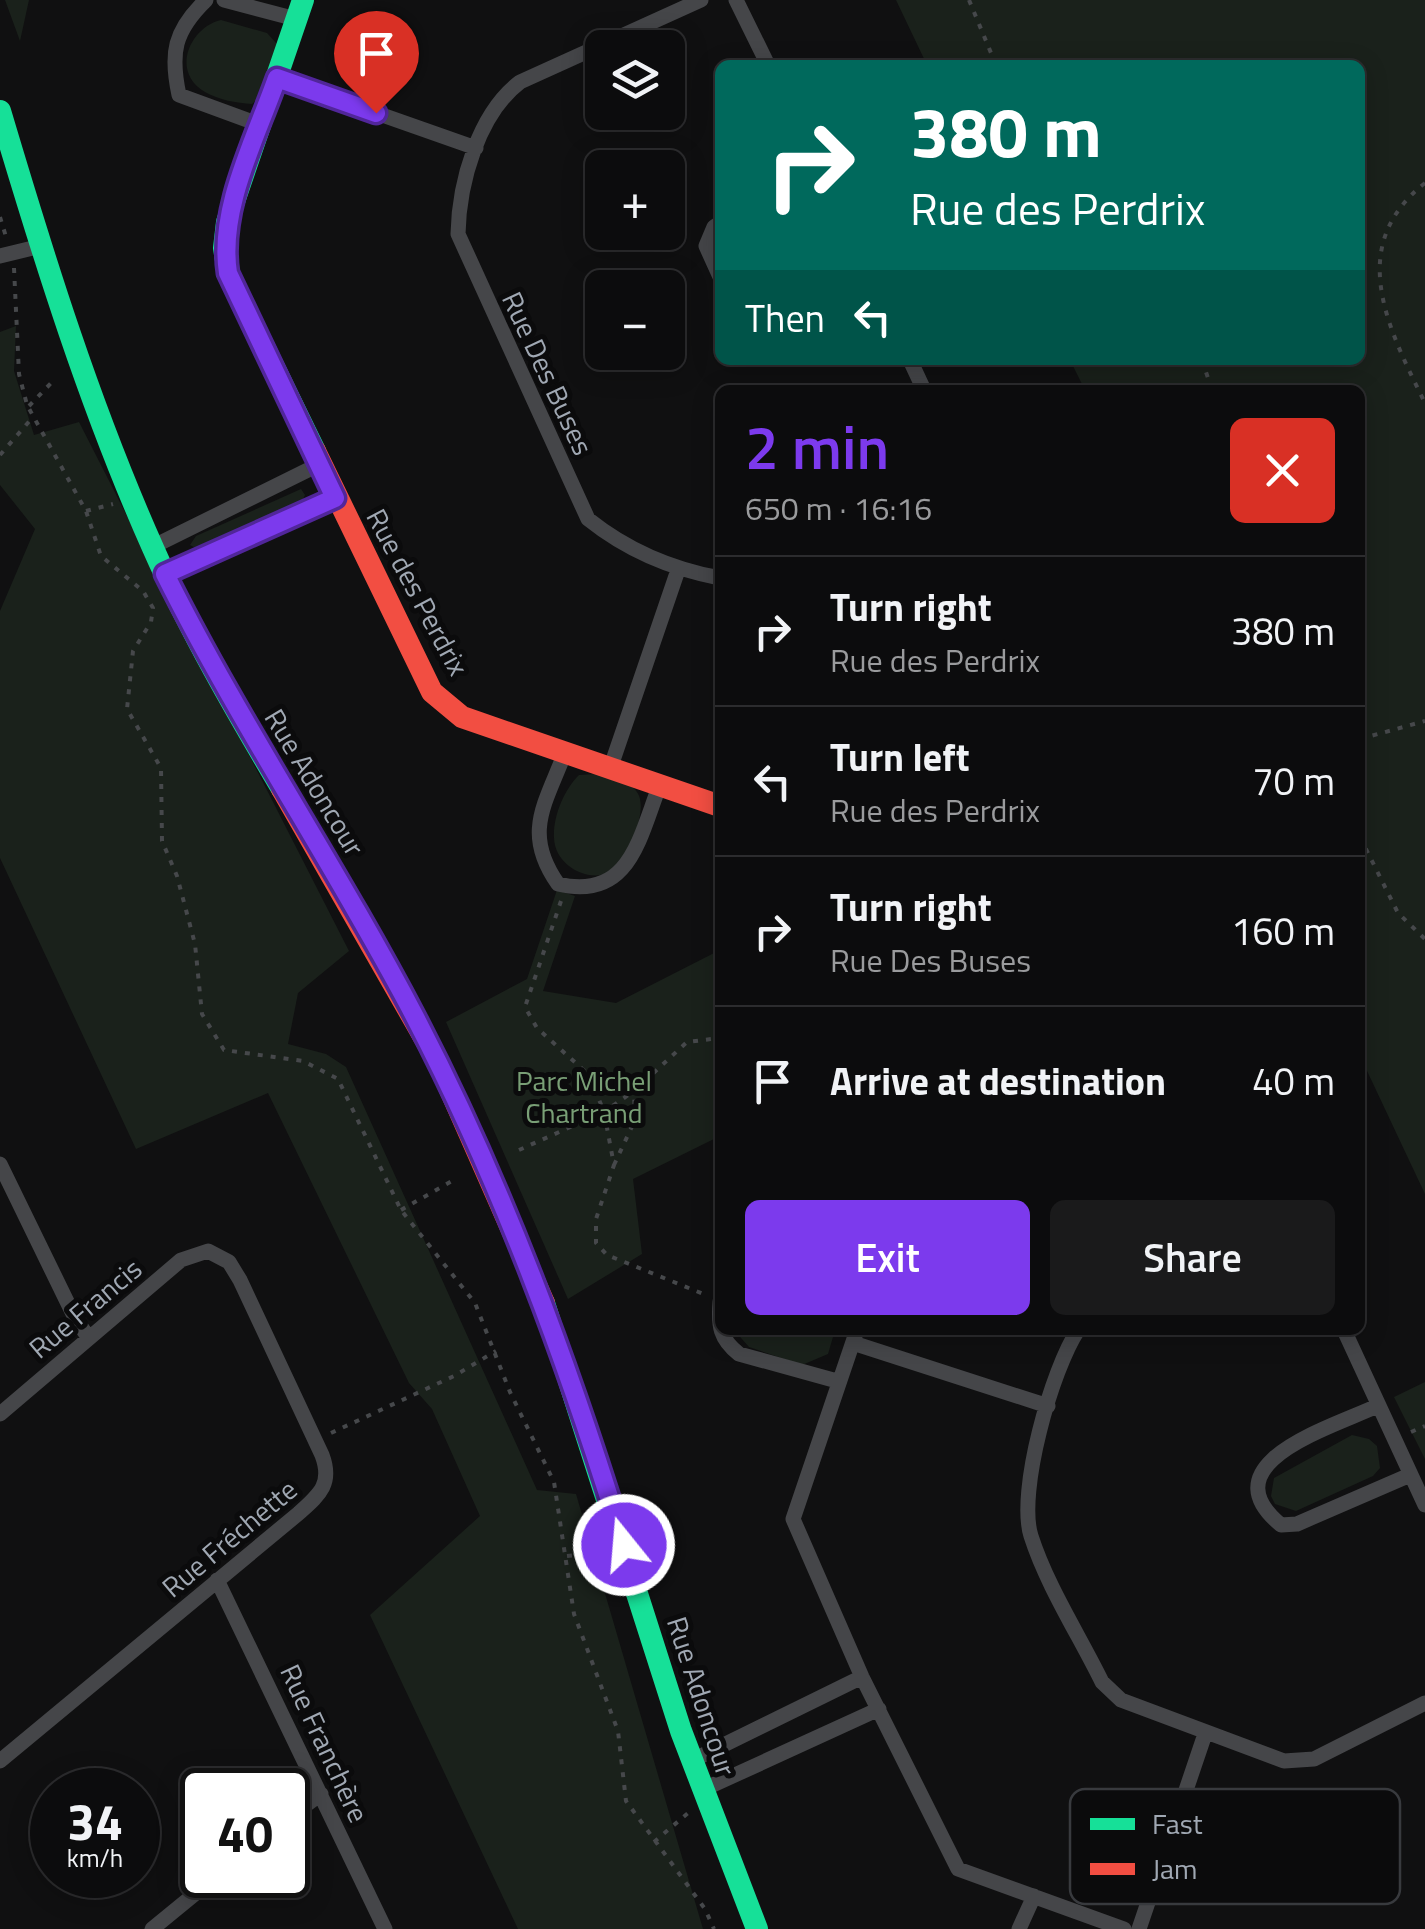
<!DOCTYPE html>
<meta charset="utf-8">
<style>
:root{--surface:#0c0c0d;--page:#1a1a1b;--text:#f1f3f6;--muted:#9a9b9d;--line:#2c2c2e;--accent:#7c3aed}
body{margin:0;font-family:"Titillium Web",sans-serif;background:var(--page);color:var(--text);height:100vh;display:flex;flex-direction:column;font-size:38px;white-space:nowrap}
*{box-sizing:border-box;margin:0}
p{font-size:32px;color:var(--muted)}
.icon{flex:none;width:55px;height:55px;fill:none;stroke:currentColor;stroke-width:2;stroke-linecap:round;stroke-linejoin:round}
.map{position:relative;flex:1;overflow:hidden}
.panel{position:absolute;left:715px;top:385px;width:650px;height:950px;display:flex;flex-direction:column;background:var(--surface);border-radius:15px;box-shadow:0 5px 25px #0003,0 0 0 2px var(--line)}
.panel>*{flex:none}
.hud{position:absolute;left:715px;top:60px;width:650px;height:305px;border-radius:15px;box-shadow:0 5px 25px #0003,0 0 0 2px var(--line);background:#00695c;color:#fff;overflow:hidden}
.buttons{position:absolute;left:585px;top:30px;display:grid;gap:20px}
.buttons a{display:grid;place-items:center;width:100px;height:100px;border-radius:15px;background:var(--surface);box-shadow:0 5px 25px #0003,0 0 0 2px var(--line);font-size:50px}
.speed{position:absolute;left:30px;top:1768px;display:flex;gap:20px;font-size:50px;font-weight:700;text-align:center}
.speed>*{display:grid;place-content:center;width:130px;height:130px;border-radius:50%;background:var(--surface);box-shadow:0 5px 25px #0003,0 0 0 2px var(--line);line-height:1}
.speed small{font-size:25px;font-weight:400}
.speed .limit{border:5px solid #111;border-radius:15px;background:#fff;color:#111}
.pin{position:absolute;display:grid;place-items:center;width:85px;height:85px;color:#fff;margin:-102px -42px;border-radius:50% 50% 50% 0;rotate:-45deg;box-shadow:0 0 10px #0007}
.pin .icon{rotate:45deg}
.me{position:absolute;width:110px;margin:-55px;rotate:343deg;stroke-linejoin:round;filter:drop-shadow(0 0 8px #0008)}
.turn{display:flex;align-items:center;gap:35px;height:210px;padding:0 30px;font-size:45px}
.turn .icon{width:130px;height:130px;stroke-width:2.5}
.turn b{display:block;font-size:70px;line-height:85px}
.then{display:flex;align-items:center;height:95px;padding:0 30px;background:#0003;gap:20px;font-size:38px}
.round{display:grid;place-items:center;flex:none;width:105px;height:105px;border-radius:15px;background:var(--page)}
.summary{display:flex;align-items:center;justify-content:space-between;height:170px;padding:0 30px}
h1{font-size:60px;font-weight:600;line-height:75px;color:var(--accent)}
.action{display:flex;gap:20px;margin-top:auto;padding:20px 30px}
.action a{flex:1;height:115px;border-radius:15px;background:var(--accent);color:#fff;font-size:40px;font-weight:600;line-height:115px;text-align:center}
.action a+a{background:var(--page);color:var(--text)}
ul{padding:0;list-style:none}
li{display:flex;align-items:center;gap:30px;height:150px;padding:0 30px;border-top:2px solid var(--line)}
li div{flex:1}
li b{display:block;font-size:38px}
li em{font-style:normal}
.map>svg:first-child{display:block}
.green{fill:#1a211b}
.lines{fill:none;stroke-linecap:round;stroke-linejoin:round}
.path{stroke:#46484b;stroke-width:4;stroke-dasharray:5 8;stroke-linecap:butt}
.street{stroke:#454649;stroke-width:15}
.fast{stroke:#16e098;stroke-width:22}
.jam{stroke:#f24e42;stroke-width:22}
.route-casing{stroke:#51269a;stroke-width:25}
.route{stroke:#7c3aed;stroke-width:18}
.labels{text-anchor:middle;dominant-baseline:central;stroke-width:10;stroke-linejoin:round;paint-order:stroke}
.street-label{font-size:28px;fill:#a0a8b3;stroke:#0b0b0c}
.park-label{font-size:28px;fill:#799f76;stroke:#0b0b0c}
.key{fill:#0b0b0c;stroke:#383a3e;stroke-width:2.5}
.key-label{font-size:28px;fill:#a0a8b3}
</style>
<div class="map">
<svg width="1425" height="1929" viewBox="0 0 1425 1929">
<rect width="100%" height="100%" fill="#101011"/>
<path class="green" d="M5,0H29L20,41Z
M896,0H1425V1194L1360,1056V390H1085L1070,360H1360V65H927Z
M221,20L267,33L277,44L267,90L252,104C236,103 219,100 205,92C170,72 190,27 221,20Z
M16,326L14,371L34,435L79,422L349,951L298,993L288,1044L326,1054L346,1067L537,1490L576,1494L703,1929H518L370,1615L480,1516L432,1409L409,1383L268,1093L136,1149L0,858V611L35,529L0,485V332Z
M301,489L305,495L302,501L199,550L190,545L196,536Z
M596,774C632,784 649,786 637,828C632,843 630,859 616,869C592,886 555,867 554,838C553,816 564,790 579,775Z
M557,890L575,896L543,991L616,1003L720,950V1136L633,1179L642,1254L568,1299L446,1022L527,979Z
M734,1330H835L828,1354L802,1365L749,1347Z
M1425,1382V1459L1394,1397Z
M1352,1435L1369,1439L1377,1446L1380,1468L1373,1476L1296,1511L1275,1504L1271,1496L1274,1478Z"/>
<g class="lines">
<path class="path" d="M969,0L996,65
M1425,183C1345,246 1388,328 1425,403
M0,217L7,240
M14,268L19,374L27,405L86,511L101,556L143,591L153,608L151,622L133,651L127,709L161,768L162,841L177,876L195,944L202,1014L224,1050L303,1061L338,1079L401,1210L475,1303L510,1392L554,1482L574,1614L618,1731L626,1801L705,1909L714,1929
M1202,360L1212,390
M29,406L53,381
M0,455L33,417
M86,511L113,504
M1360,739L1425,721
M1360,837L1398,913L1425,939
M561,901L525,1007L537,1028L589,1075L604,1112L614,1165L596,1219V1243L607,1255L706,1295
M519,1150L604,1112L634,1091L687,1042L720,1038
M614,1165L635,1120L634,1091
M401,1210L452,1181
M1411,1432L1425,1426
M331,1433L454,1376L496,1351
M567,1556L597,1553
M654,1842L688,1813"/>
<path class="street" d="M206,0C174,31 170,53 179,95L261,125
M224,0L296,19
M701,0L520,82C478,114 459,183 458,234L588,519C628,551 671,569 720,578
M736,0L768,65
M277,78L476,148
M720,223L714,227L706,246L720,277
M0,256L41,246
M910,360L924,390
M152,547L320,464
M165,574L335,497
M564,755C544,806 523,834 558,884C629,901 639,839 659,787
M610,769L678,570
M0,1164L76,1320L89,1338
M720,1302C718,1326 720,1339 739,1354L837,1381
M857,1330L793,1519L862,1677L958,1869L1124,1929
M1078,1330C1052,1369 1017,1492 1031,1536C1047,1586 1079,1635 1102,1682L1121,1700L1284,1761L1314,1759L1425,1703
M1344,1330L1425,1505
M853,1343L1048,1406
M1377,1406C1333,1427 1206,1463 1281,1525L1297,1524L1410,1475
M0,1414L181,1260L208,1251L229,1262L240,1280L322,1455C333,1484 319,1495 299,1513L0,1761
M217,1580L385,1929
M691,1761L862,1677
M702,1790L879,1709
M288,1818L321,1794
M152,1929L218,1875
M1019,1929L1034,1896
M1139,1929L1205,1734"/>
<path class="fast" d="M303,0L227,222L224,248L228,273L315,451
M0,111C44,259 90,407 153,548C190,632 236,711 282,789
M544,1303L681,1731L757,1929"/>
<path class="jam" d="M315,451L432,692L462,717L720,806
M282,789L437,1060L544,1303"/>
</g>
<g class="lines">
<g class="route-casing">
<path id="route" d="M376,113L277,78C256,138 218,209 228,273L335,498L165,574C241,726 336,866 415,1017C503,1186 568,1363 624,1545"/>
</g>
<use href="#route" class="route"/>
</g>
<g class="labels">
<g class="street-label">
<text transform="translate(548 373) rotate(65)">Rue Des Buses</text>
<text transform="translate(418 592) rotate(62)">Rue des Perdrix</text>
<text transform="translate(315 782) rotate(59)">Rue Adoncour</text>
<text transform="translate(85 1308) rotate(-40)">Rue Francis</text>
<text transform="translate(229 1538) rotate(-40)">Rue Fréchette</text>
<text transform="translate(702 1696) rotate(72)">Rue Adoncour</text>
<text transform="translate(325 1743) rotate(65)">Rue Franchère</text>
</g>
<g class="park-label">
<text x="584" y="1080">Parc Michel<tspan x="584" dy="32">Chartrand</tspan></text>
</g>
</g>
<rect x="1070" y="1789" width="330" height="115" rx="15" class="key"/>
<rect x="1090" y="1818" width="45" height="12" fill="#16e098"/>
<rect x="1090" y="1863" width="45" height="12" fill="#f24e42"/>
<g class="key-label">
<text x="1152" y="1834">Fast</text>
<text x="1152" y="1879">Jam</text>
</g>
</svg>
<div class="buttons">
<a><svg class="icon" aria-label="layers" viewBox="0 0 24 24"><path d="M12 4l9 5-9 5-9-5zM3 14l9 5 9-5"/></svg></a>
<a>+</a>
<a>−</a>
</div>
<div class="speed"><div>34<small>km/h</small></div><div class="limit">40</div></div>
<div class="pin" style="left:376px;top:113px;background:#d93025"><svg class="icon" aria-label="arrive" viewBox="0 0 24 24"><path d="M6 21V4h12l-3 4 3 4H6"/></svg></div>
<svg class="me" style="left:624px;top:1545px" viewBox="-20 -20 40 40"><circle r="17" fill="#7c3aed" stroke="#fff" stroke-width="3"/><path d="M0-11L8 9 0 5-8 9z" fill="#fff"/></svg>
<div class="hud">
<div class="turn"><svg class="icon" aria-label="right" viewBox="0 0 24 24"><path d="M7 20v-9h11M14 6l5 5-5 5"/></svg><div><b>380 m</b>Rue des Perdrix</div></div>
<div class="then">Then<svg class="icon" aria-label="left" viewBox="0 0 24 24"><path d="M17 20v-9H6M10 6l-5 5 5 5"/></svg></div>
</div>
<section class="panel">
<div class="summary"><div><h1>2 min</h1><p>650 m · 16:16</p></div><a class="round" style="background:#d93025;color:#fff"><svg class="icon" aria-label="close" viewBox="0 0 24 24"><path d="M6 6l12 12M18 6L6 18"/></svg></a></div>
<ul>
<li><svg class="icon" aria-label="right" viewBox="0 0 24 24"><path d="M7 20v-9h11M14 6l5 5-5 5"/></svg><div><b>Turn right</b><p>Rue des Perdrix</p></div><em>380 m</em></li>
<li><svg class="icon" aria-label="left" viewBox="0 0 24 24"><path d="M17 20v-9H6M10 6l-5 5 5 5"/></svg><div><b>Turn left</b><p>Rue des Perdrix</p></div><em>70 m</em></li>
<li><svg class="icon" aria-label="right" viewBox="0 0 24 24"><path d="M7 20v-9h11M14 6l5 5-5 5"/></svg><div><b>Turn right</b><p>Rue Des Buses</p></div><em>160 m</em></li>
<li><svg class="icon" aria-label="arrive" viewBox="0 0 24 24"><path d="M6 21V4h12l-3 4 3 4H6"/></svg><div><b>Arrive at destination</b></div><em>40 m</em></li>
</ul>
<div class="action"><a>Exit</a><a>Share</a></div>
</section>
</div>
